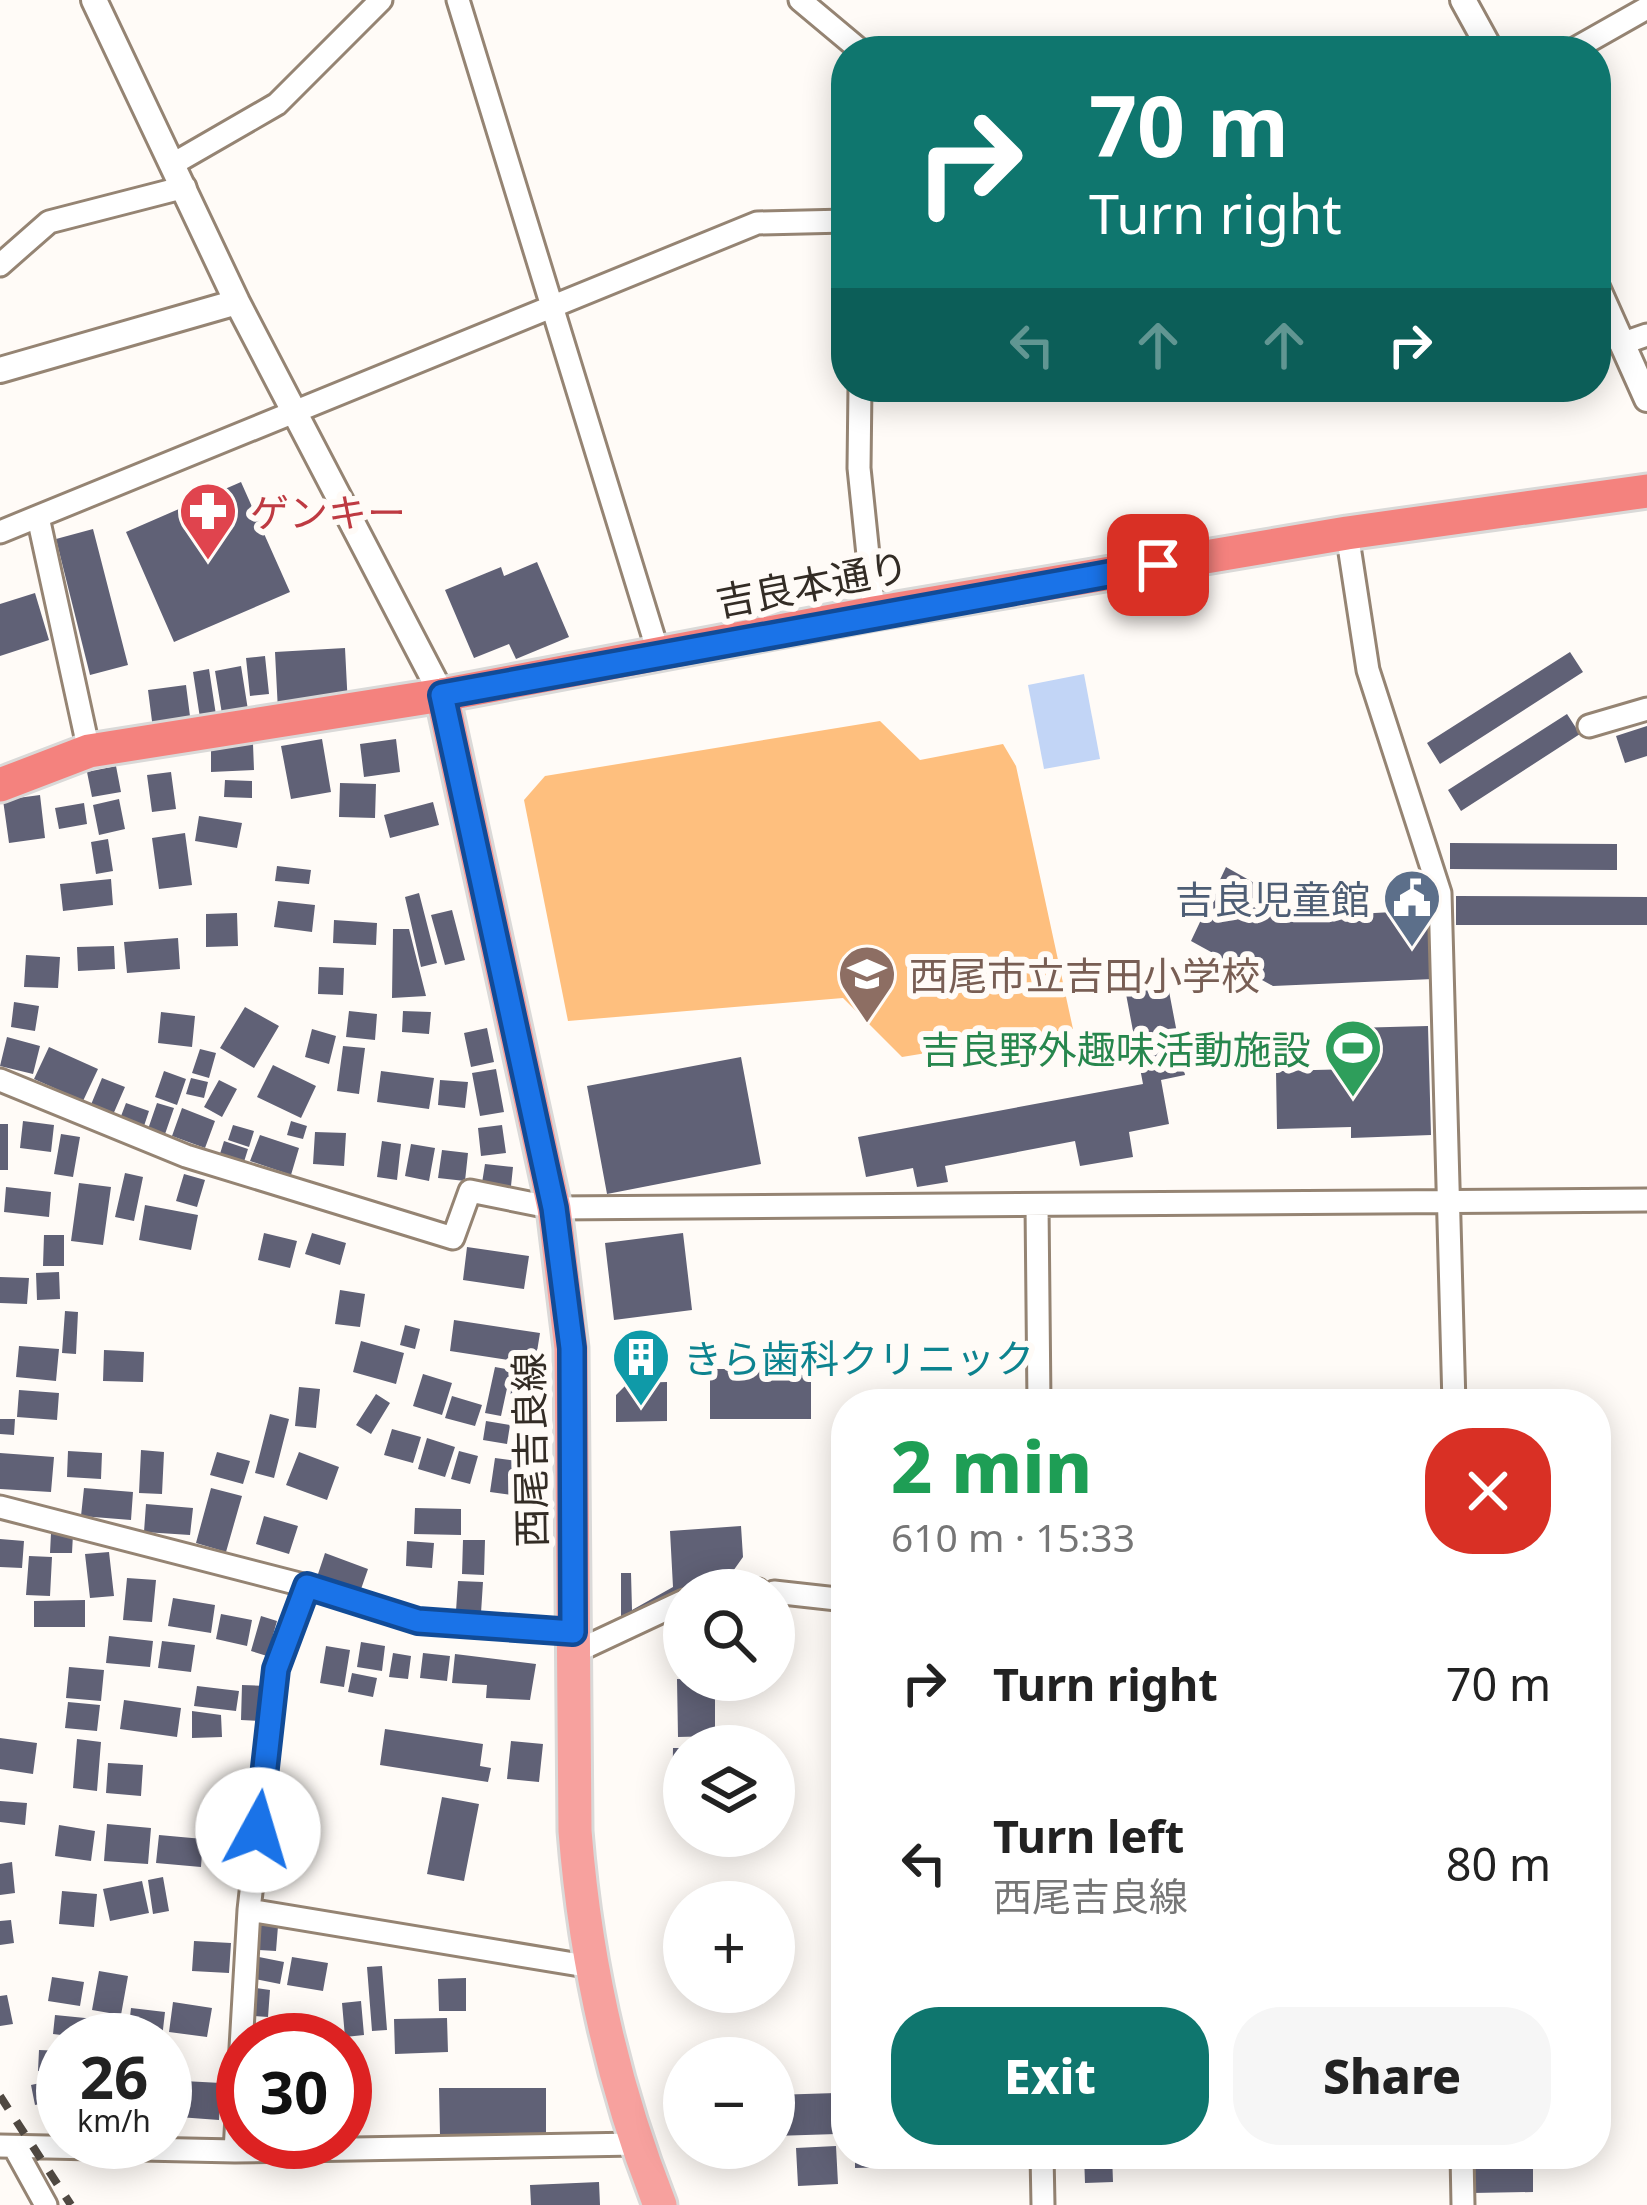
<!DOCTYPE html>
<meta charset="utf-8">
<style>
:root{--surface:#fff;--page:#f6f6f6;--text:#222;--muted:#767676;--accent:#0f766e}
body{margin:0;font-family:"Noto Sans","Noto Sans JP",sans-serif;background:var(--page);color:var(--text);height:100vh;display:flex;flex-direction:column;font-size:45px;white-space:nowrap}
*{box-sizing:border-box;margin:0}
p{font-size:39px;color:var(--muted)}
.icon{flex:none;width:66px;height:66px;fill:none;stroke:currentColor;stroke-width:2;stroke-linecap:round;stroke-linejoin:round}
.map{position:relative;flex:1;overflow:hidden}
.drawer{position:absolute;left:831px;top:1389px;width:780px;height:780px;display:flex;flex-direction:column;background:var(--surface);border-radius:48px;box-shadow:0 6px 30px #0003}
.drawer>*{flex:none}
.guide{position:absolute;left:831px;top:36px;width:780px;height:366px;border-radius:48px;box-shadow:0 6px 30px #0003;background:#0f766e;color:#fff;overflow:hidden}
.fabs{position:absolute;left:663px;top:1569px;display:grid;gap:24px}
.fabs a{display:grid;place-items:center;width:132px;height:132px;border-radius:50%;background:var(--surface);box-shadow:0 6px 30px #0003;font-size:60px}
.speed{position:absolute;left:36px;top:2013px;display:flex;gap:24px;font-size:60px;font-weight:700;text-align:center}
.speed>*{display:grid;place-content:center;width:156px;height:156px;border-radius:50%;background:var(--surface);box-shadow:0 6px 30px #0003;line-height:1}
.speed small{font-size:30px;font-weight:400}
.speed .limit{border:18px solid #d22;background:#fff;color:#111}
.pin{position:absolute;display:grid;place-items:center;width:102px;height:102px;color:#fff;margin:-51px;border-radius:24px;box-shadow:0 6px 18px #0006}
.me{position:absolute;width:132px;margin:-66px;rotate:6deg;stroke-linejoin:round;filter:drop-shadow(0 0 9px #0008)}
.turn{display:flex;align-items:center;gap:42px;height:252px;padding:0 60px;font-size:54px}
.turn .icon{width:156px;height:156px;stroke-width:2.5}
.turn b{display:block;font-size:84px;line-height:102px}
.lanes{display:flex;align-items:center;height:114px;padding:0 60px;background:#0003;justify-content:center;gap:60px;direction:ltr}
.lanes .off{opacity:.35}
.round{display:grid;place-items:center;flex:none;width:126px;height:126px;border-radius:48px;background:var(--page)}
.summary{display:flex;align-items:center;justify-content:space-between;height:204px;padding:0 60px}
h1{font-size:72px;font-weight:800;line-height:90px;color:#1e9e55}
.cta{display:flex;gap:24px;margin-top:auto;padding:24px 60px}
.cta a{flex:1;height:138px;border-radius:48px;background:var(--accent);color:#fff;font-size:48px;font-weight:800;line-height:138px;text-align:center}
.cta a+a{background:var(--page);color:var(--text)}
ul{padding:0;list-style:none}
li{display:flex;align-items:center;gap:36px;height:180px;padding:0 60px}
li div{flex:1}
li b{display:block;font-size:45px}
li em{font-style:normal}
.map>svg:first-child{display:block}
.green{fill:#febf7e}
.water{fill:#c2d5f6}
.building{fill:#606176}
.lines{fill:none;stroke-linecap:round;stroke-linejoin:round}
.minor-casing{stroke:#958473;stroke-width:27}
.tertiary-casing{stroke:#958473;stroke-width:30}
.primary-casing{stroke:#dad9d8;stroke-width:39}
.trunk-casing{stroke:#dad9d8;stroke-width:39}
.minor{stroke:#fff;stroke-width:21}
.tertiary{stroke:#fff;stroke-width:24}
.primary{stroke:#f7a19e;stroke-width:33}
.trunk{stroke:#f4827e;stroke-width:33}
.rail{stroke:#504942;stroke-width:8;stroke-dasharray:15 15;stroke-linecap:butt}
.route-casing{stroke:#114b97;stroke-width:30}
.route{stroke:#1a73e8;stroke-width:21}
.labels{text-anchor:middle;dominant-baseline:central;stroke-width:12;stroke-linejoin:round;paint-order:stroke}
.health-label{font-size:39px;fill:#be3a42;stroke:#fffbf7;text-anchor:start}
.street-label{font-size:39px;fill:#332c25;stroke:#fffbf7}
.service-label{font-size:39px;fill:#4e5e75;stroke:#fffbf7;text-anchor:end}
.education-label{font-size:39px;fill:#785e54;stroke:#fffbf7;text-anchor:start}
.leisure-label{font-size:39px;fill:#27864d;stroke:#fffbf7;text-anchor:end}
.culture-label{font-size:39px;fill:#0d838f;stroke:#fffbf7;text-anchor:start}
</style>
<div class="map">
<svg width="1647" height="2205" viewBox="0 0 1647 2205">
<rect width="100%" height="100%" fill="#fffbf7"/>
<path class="green" d="M880,721L920,760L1003,744L1016,766L1073,1029L902,1057L843,998L568,1021L524,800L545,776Z"/>
<path class="water" d="M1084,674L1100,759L1044,769L1028,685Z"/>
<path class="building" d="M241,482L290,592L174,642L126,532Z
M93,529L128,665L90,675L56,539Z
M537,562L569,637L516,659L509,644L474,658L445,590L501,567L504,576Z
M35,593L49,640L0,656V604Z
M345,648L348,707L278,711L275,652Z
M1570,652L1583,672L1440,764L1427,743Z
M265,656L269,694L250,696L246,658Z
M241,666L248,710L222,714L215,671Z
M209,669L216,715L200,718L193,672Z
M186,685L191,724L153,729L148,690Z
M1567,714L1580,734L1461,811L1448,790Z
M1647,726V756L1625,763L1616,736Z
M322,739L331,792L291,799L281,746Z
M396,739L400,772L364,777L360,744Z
M253,744L254,770L211,772V746Z
M116,766L121,792L92,797L87,772Z
M171,772L176,809L152,812L147,775Z
M225,780L252,781V798L224,797Z
M340,783L376,784L375,818L339,817Z
M40,795L45,838L9,843L3,800Z
M119,799L125,829L99,835L93,805Z
M433,802L439,825L390,838L384,815Z
M84,803L87,824L59,829L55,808Z
M199,816L242,823L237,848L195,841Z
M185,833L192,885L159,889L152,838Z
M108,839L113,871L96,874L91,842Z
M1450,843L1617,844V870L1450,869Z
M277,866L311,870L309,884L275,881Z
M1226,867L1302,910L1343,881L1340,915L1427,910L1433,979L1273,986L1191,941Z
M111,879L113,905L63,911L60,884Z
M419,893L437,963L421,967L405,897Z
M1456,896L1647,897V925H1456Z
M278,901L315,905L312,932L274,927Z
M452,910L465,960L445,965L431,915Z
M237,913L238,946L206,947V914Z
M334,920L377,923L376,945L333,943Z
M393,929H409L426,996L392,998Z
M178,938L180,969L127,973L124,942Z
M114,946L115,969L78,971L77,947Z
M26,955L60,957L58,988L24,987Z
M319,967L344,968L343,995L318,994Z
M1168,986L1185,1075L1161,1080L1169,1124L1129,1132L1133,1157L1080,1166L1075,1141L945,1166L948,1182L917,1187L913,1168L866,1177L858,1137L1143,1084L1126,994Z
M14,1002L39,1006L35,1031L11,1027Z
M245,1007L279,1026L254,1068L220,1048Z
M349,1011L377,1014L375,1040L346,1037Z
M403,1011L431,1012L429,1034L402,1032Z
M161,1012L195,1016L192,1047L158,1043Z
M1428,1026L1431,1135L1351,1138V1127L1277,1129L1276,1071L1354,1069L1352,1028Z
M487,1028L494,1062L471,1067L464,1033Z
M312,1029L336,1036L329,1064L305,1057Z
M7,1037L40,1046L33,1074L0,1066Z
M343,1046L365,1048L359,1094L337,1091Z
M49,1047L98,1069L83,1101L34,1079Z
M200,1049L216,1053L209,1078L192,1073Z
M741,1057L761,1164L607,1194L587,1086Z
M273,1065L316,1086L301,1118L257,1097Z
M496,1069L504,1112L480,1116L472,1073Z
M164,1071L186,1079L177,1105L155,1097Z
M381,1071L434,1078L429,1109L377,1102Z
M102,1078L125,1087L112,1117L90,1107Z
M191,1078L208,1082L204,1098L186,1094Z
M219,1080L237,1089L222,1117L204,1107Z
M440,1080L468,1082L465,1108L438,1105Z
M126,1103L149,1111L142,1132L118,1124Z
M157,1103L174,1108L164,1137L147,1132Z
M182,1108L215,1121L205,1148L172,1136Z
M23,1121L54,1125L51,1152L20,1148Z
M291,1121L307,1126L303,1139L287,1135Z
M0,1124H8V1170H0Z
M233,1125L254,1131L249,1147L228,1140Z
M502,1125L506,1153L481,1156L478,1128Z
M315,1132L346,1133L344,1166L313,1164Z
M61,1134L80,1137L73,1177L54,1174Z
M260,1135L299,1148L291,1175L250,1161Z
M224,1141L248,1149L243,1165L219,1157Z
M382,1141L401,1144L397,1180L377,1177Z
M411,1144L435,1148L429,1181L405,1176Z
M442,1150L468,1153L465,1181L438,1178Z
M485,1164L513,1167L511,1186L482,1183Z
M125,1173L143,1177L134,1221L115,1217Z
M184,1174L205,1180L197,1207L176,1201Z
M79,1183L111,1187L103,1245L71,1241Z
M6,1187L51,1192L49,1217L4,1212Z
M145,1205L198,1215L191,1250L139,1240Z
M264,1233L297,1241L290,1268L258,1260Z
M312,1233L346,1243L340,1265L305,1254Z
M683,1233L692,1310L614,1320L605,1243Z
M44,1235H64V1266H43Z
M467,1247L529,1256L524,1289L463,1280Z
M59,1272L60,1299L37,1300L36,1273Z
M0,1277L29,1278L27,1304L0,1303Z
M340,1290L365,1294L360,1327L335,1324Z
M65,1311L78,1312L76,1354L62,1353Z
M454,1320L540,1333L535,1364L450,1351Z
M405,1325L420,1329L415,1349L400,1345Z
M361,1341L404,1353L396,1384L353,1372Z
M19,1346L59,1349L56,1381L16,1377Z
M104,1350L144,1352L143,1382L103,1381Z
M495,1367L511,1370L501,1416L485,1413Z
M710,1369H811V1419H710Z
M423,1374L452,1383L442,1415L413,1406Z
M667,1382V1421L616,1422V1395L628,1383Z
M299,1387L320,1389L316,1428L295,1426Z
M19,1390L59,1393L57,1420L17,1417Z
M511,1390L546,1393L543,1421L508,1418Z
M376,1394L390,1403L371,1434L356,1425Z
M452,1396L482,1405L475,1426L445,1418Z
M270,1414L289,1419L274,1478L255,1473Z
M0,1419H15L14,1435L0,1434Z
M486,1421L510,1425L507,1444L483,1440Z
M392,1429L421,1437L413,1463L384,1455Z
M427,1438L455,1447L445,1477L418,1469Z
M141,1450L164,1452L162,1494L139,1493Z
M68,1451L102,1453L101,1479L67,1477Z
M459,1451L478,1456L470,1484L451,1479Z
M217,1452L250,1461L243,1484L210,1475Z
M299,1452L339,1467L327,1500L286,1485Z
M0,1453L54,1457L51,1492L0,1489Z
M495,1458L539,1464L534,1498L490,1492Z
M84,1488L133,1492L131,1520L81,1516Z
M211,1488L242,1496L226,1552L196,1543Z
M146,1504L193,1508L190,1535L144,1532Z
M415,1508L461,1509V1535L414,1534Z
M264,1516L298,1526L289,1554L256,1544Z
M741,1526L743,1557L726,1581L684,1590V1597L644,1618H621V1573H631L632,1610L673,1587L670,1531Z
M51,1533L73,1534L72,1553H50Z
M0,1539L24,1541L22,1568L0,1567Z
M463,1540H485L484,1575L462,1574Z
M407,1541L434,1543L432,1568L406,1566Z
M109,1552L114,1596L90,1598L85,1554Z
M325,1553L368,1569L360,1592L317,1577Z
M29,1556L52,1557L50,1596L26,1595Z
M127,1578L156,1580L152,1622L123,1620Z
M458,1581L483,1582L481,1613L456,1611Z
M173,1598L215,1605L211,1633L168,1626Z
M85,1600V1627H34V1601Z
M221,1614L252,1620L247,1646L216,1639Z
M261,1616L277,1621L267,1656L251,1651Z
M109,1636L153,1641L150,1667L106,1663Z
M162,1641L195,1645L191,1672L158,1668Z
M361,1642L385,1646L382,1671L357,1667Z
M326,1646L350,1650L344,1687L320,1683Z
M393,1653L411,1656L408,1679L389,1677Z
M423,1653L450,1656L447,1681L420,1678Z
M455,1654L536,1664L530,1700L486,1698L487,1685L452,1683Z
M69,1667L104,1670L101,1701L66,1698Z
M352,1673L377,1678L373,1697L348,1692Z
M677,1679L715,1680V1736L678,1737Z
M242,1685L267,1686L265,1721L241,1720Z
M197,1686L239,1691L236,1711L194,1706Z
M124,1700L181,1708L177,1737L120,1729Z
M68,1702L100,1705L97,1731L65,1728Z
M192,1711L221,1715L222,1737L192,1738Z
M385,1729L483,1744L480,1766L491,1768L488,1782L380,1765Z
M0,1738L37,1743L33,1774L0,1769Z
M77,1739L101,1742L97,1791L73,1788Z
M511,1741L543,1744L539,1782L507,1779Z
M673,1748H684V1806H672Z
M108,1763L143,1765L141,1796L106,1793Z
M442,1797L479,1804L464,1881L427,1874Z
M0,1801L27,1803L25,1825L0,1822Z
M107,1824L151,1828L148,1864L104,1861Z
M59,1825L95,1831L91,1861L55,1856Z
M159,1835L203,1839L201,1867L156,1863Z
M211,1848L239,1850L237,1871L209,1869Z
M12,1862L15,1893L0,1895V1864Z
M163,1877L169,1911L153,1914L148,1880Z
M142,1881L149,1913L110,1921L103,1889Z
M62,1891L97,1894L94,1927L59,1924Z
M11,1920L14,1943L0,1945V1921Z
M260,1925L278,1926L276,1951L259,1950Z
M194,1941L231,1943L229,1973L192,1971Z
M259,1957L284,1962L280,1984L255,1979Z
M292,1957L328,1963L323,1991L287,1985Z
M382,1966L387,2030L372,2031L367,1967Z
M99,1971L128,1976L121,2015L92,2010Z
M52,1977L84,1982L80,2006L48,2001Z
M466,1978V2011H439L438,1979Z
M256,1988L270,1990L268,2017L253,2016Z
M7,1995L13,2024L0,2026V1996Z
M361,2001L364,2035L345,2037L342,2003Z
M173,2002L212,2008L207,2037L169,2032Z
M131,2008L165,2012L162,2038L128,2034Z
M55,2015L105,2020L103,2040L53,2034Z
M447,2018L448,2052L395,2054L394,2019Z
M345,2044H355L358,2082L345,2083Z
M39,2050L63,2051V2072L38,2071Z
M165,2080L221,2083L219,2120L165,2116Z
M49,2081L54,2101L35,2105L31,2085Z
M439,2088H546V2136H440Z
M836,2093L837,2134L774,2136V2095Z
M836,2146L838,2184L798,2186L796,2148Z
M855,2154H928V2166L855,2168Z
M1112,2154L1113,2182L1085,2183L1084,2155Z
M1471,2154H1533V2192L1472,2193Z
M599,2182L600,2205H531L530,2185Z"/>
<g class="lines">
<g class="minor-casing">
<path id="minor" d="M458,0L659,655
M800,0L861,51
M1571,51L1647,8
M173,164L277,104L381,0
M0,265L49,222L185,187
M1621,344L1647,335
M860,387L859,468L874,613
M38,517L89,751
M0,532L757,223L846,221
M1347,533L1368,670L1440,893L1454,1404
M1589,726L1647,709
M0,1080L186,1156L453,1238L470,1191L554,1208L1647,1200
M1037,1205L1039,1404
M0,1507L307,1586L418,1621L573,1632
M716,1590H758
M774,1592L846,1600
M573,1653L684,1601
M249,1910L592,1967
M0,2146L235,2151L636,2144
M14,2147L46,2205
M235,2151L249,1910L276,1669L307,1586
M1042,2154L1043,2205
M1462,2154L1463,2205"/>
</g>
<g class="tertiary-casing">
<path id="tertiary" d="M94,0L237,302L442,695
M1463,0L1491,51
M1596,285L1647,399
M0,370L237,302"/>
</g>
<g class="primary-casing">
<path id="primary" d="M442,695L554,1208L571,1348L575,1831C585,1958 613,2086 660,2205"/>
</g>
<g class="trunk-casing">
<path id="trunk" d="M0,785L89,751L442,695L874,613L1347,533L1647,491"/>
</g>
<use href="#minor" class="minor"/>
<use href="#tertiary" class="tertiary"/>
<use href="#primary" class="primary"/>
<use href="#trunk" class="trunk"/>
<path class="rail" d="M0,2096L71,2205"/>
</g>
<g class="lines">
<g class="route-casing">
<path id="route" d="M258,1830L276,1669L307,1586L418,1621L573,1632L572,1348L554,1208L442,695L1158,565"/>
</g>
<use href="#route" class="route"/>
</g>
<defs>
<g id="pharmacy-pin" transform="scale(3)"><path d="M0 17L-7.5 6A9.5 9.5 0 1 1 7.5 6Z" fill="#e0444e" stroke="#fffbf7"/><path d="M-2-6h4v4h4v4h-4v4h-4v-4h-4v-4h4Z" fill="#fff"/></g>
<g id="civic-pin" transform="scale(3)"><path d="M0 17L-7.5 6A9.5 9.5 0 1 1 7.5 6Z" fill="#5c6f8a" stroke="#fffbf7"/><path d="M-.6-6.5H3V-4.5H.6V-3L4-1V1h2V6H-6V1h2V-1L-.6-3ZM-1.2 2.5V6h2.4V2.5Z" fill="#fff"/></g>
<g id="school-pin" transform="scale(3)"><path d="M0 17L-7.5 6A9.5 9.5 0 1 1 7.5 6Z" fill="#8d6e63" stroke="#fffbf7"/><path d="M0-5L7-2L0 1L-7-2ZM-4 1L0 2.5L4 1V4Q0 6-4 4Z" fill="#fff"/></g>
<g id="stadium-pin" transform="scale(3)"><path d="M0 17L-7.5 6A9.5 9.5 0 1 1 7.5 6Z" fill="#2e9e5b" stroke="#fffbf7"/><path d="M0-5a6.5 5 0 1 0 0 10a6.5 5 0 1 0 0-10ZM-3.5-1.8h7v3.6h-7Z" fill="#fff"/></g>
<g id="building-pin" transform="scale(3)"><path d="M0 17L-7.5 6A9.5 9.5 0 1 1 7.5 6Z" fill="#0f9aa8" stroke="#fffbf7"/><path d="M-4-6H4V6H1V3H-1V6H-4ZM-2.5-4.3h1.7v1.8h-1.7ZM.8-4.3h1.7v1.8H.8ZM-2.5-1h1.7V.8h-1.7ZM.8-1h1.7V.8H.8Z" fill="#fff"/></g>
</defs>
<g fill-rule="evenodd">
<use href="#pharmacy-pin" x="208" y="511"/>
<use href="#civic-pin" x="1412" y="898"/>
<use href="#school-pin" x="867" y="974"/>
<use href="#stadium-pin" x="1353" y="1048"/>
<use href="#building-pin" x="641" y="1357"/>
</g>
<g class="labels">
<g class="health-label">
<text x="250" y="511">ゲンキー</text>
</g>
<g class="street-label">
<text transform="translate(812 583) rotate(-11)">吉良本通り</text>
<text transform="translate(529 1450) rotate(-91)">西尾吉良線</text>
</g>
<g class="service-label">
<text x="1370" y="898">吉良児童館</text>
</g>
<g class="education-label">
<text x="909" y="974">西尾市立吉田小学校</text>
</g>
<g class="leisure-label">
<text x="1311" y="1048">吉良野外趣味活動施設</text>
</g>
<g class="culture-label">
<text x="683" y="1357">きら歯科クリニック</text>
</g>
</g>
</svg>
<div class="fabs">
<a><svg class="icon" aria-label="search" viewBox="0 0 24 24"><circle cx="10" cy="10" r="6"/><path d="M15 15l6 6"/></svg></a>
<a><svg class="icon" aria-label="layers" viewBox="0 0 24 24"><path d="M12 4l9 5-9 5-9-5zM3 14l9 5 9-5"/></svg></a>
<a>+</a>
<a>−</a>
</div>
<div class="speed"><div>26<small>km/h</small></div><div class="limit">30</div></div>
<div class="pin" style="left:1158px;top:565px;background:#d93025"><svg class="icon" aria-label="arrive" viewBox="0 0 24 24"><path d="M6 21V4h12l-3 4 3 4H6"/></svg></div>
<svg class="me" style="left:258px;top:1830px" viewBox="-20 -20 40 40"><circle r="19" fill="#fff"/><path d="M0-13L10 11 0 6-10 11z" fill="#1a73e8"/></svg>
<div class="guide">
<div class="turn"><svg class="icon" aria-label="right" viewBox="0 0 24 24"><path d="M7 20v-9h11M14 6l5 5-5 5"/></svg><div><b>70 m</b>Turn right</div></div>
<div class="lanes"><svg class="icon off" aria-label="left" viewBox="0 0 24 24"><path d="M17 20v-9H6M10 6l-5 5 5 5"/></svg><svg class="icon off" aria-label="ahead" viewBox="0 0 24 24"><path d="M12 20V5M6 11l6-6 6 6"/></svg><svg class="icon off" aria-label="ahead" viewBox="0 0 24 24"><path d="M12 20V5M6 11l6-6 6 6"/></svg><svg class="icon" aria-label="right" viewBox="0 0 24 24"><path d="M7 20v-9h11M14 6l5 5-5 5"/></svg></div>
</div>
<section class="drawer">
<div class="summary"><div><h1>2 min</h1><p>610 m · 15:33</p></div><a class="round" style="background:#d93025;color:#fff"><svg class="icon" aria-label="close" viewBox="0 0 24 24"><path d="M6 6l12 12M18 6L6 18"/></svg></a></div>
<ul>
<li><svg class="icon" aria-label="right" viewBox="0 0 24 24"><path d="M7 20v-9h11M14 6l5 5-5 5"/></svg><div><b>Turn right</b></div><em>70 m</em></li>
<li><svg class="icon" aria-label="left" viewBox="0 0 24 24"><path d="M17 20v-9H6M10 6l-5 5 5 5"/></svg><div><b>Turn left</b><p>西尾吉良線</p></div><em>80 m</em></li>
</ul>
<div class="cta"><a>Exit</a><a>Share</a></div>
</section>
</div>
